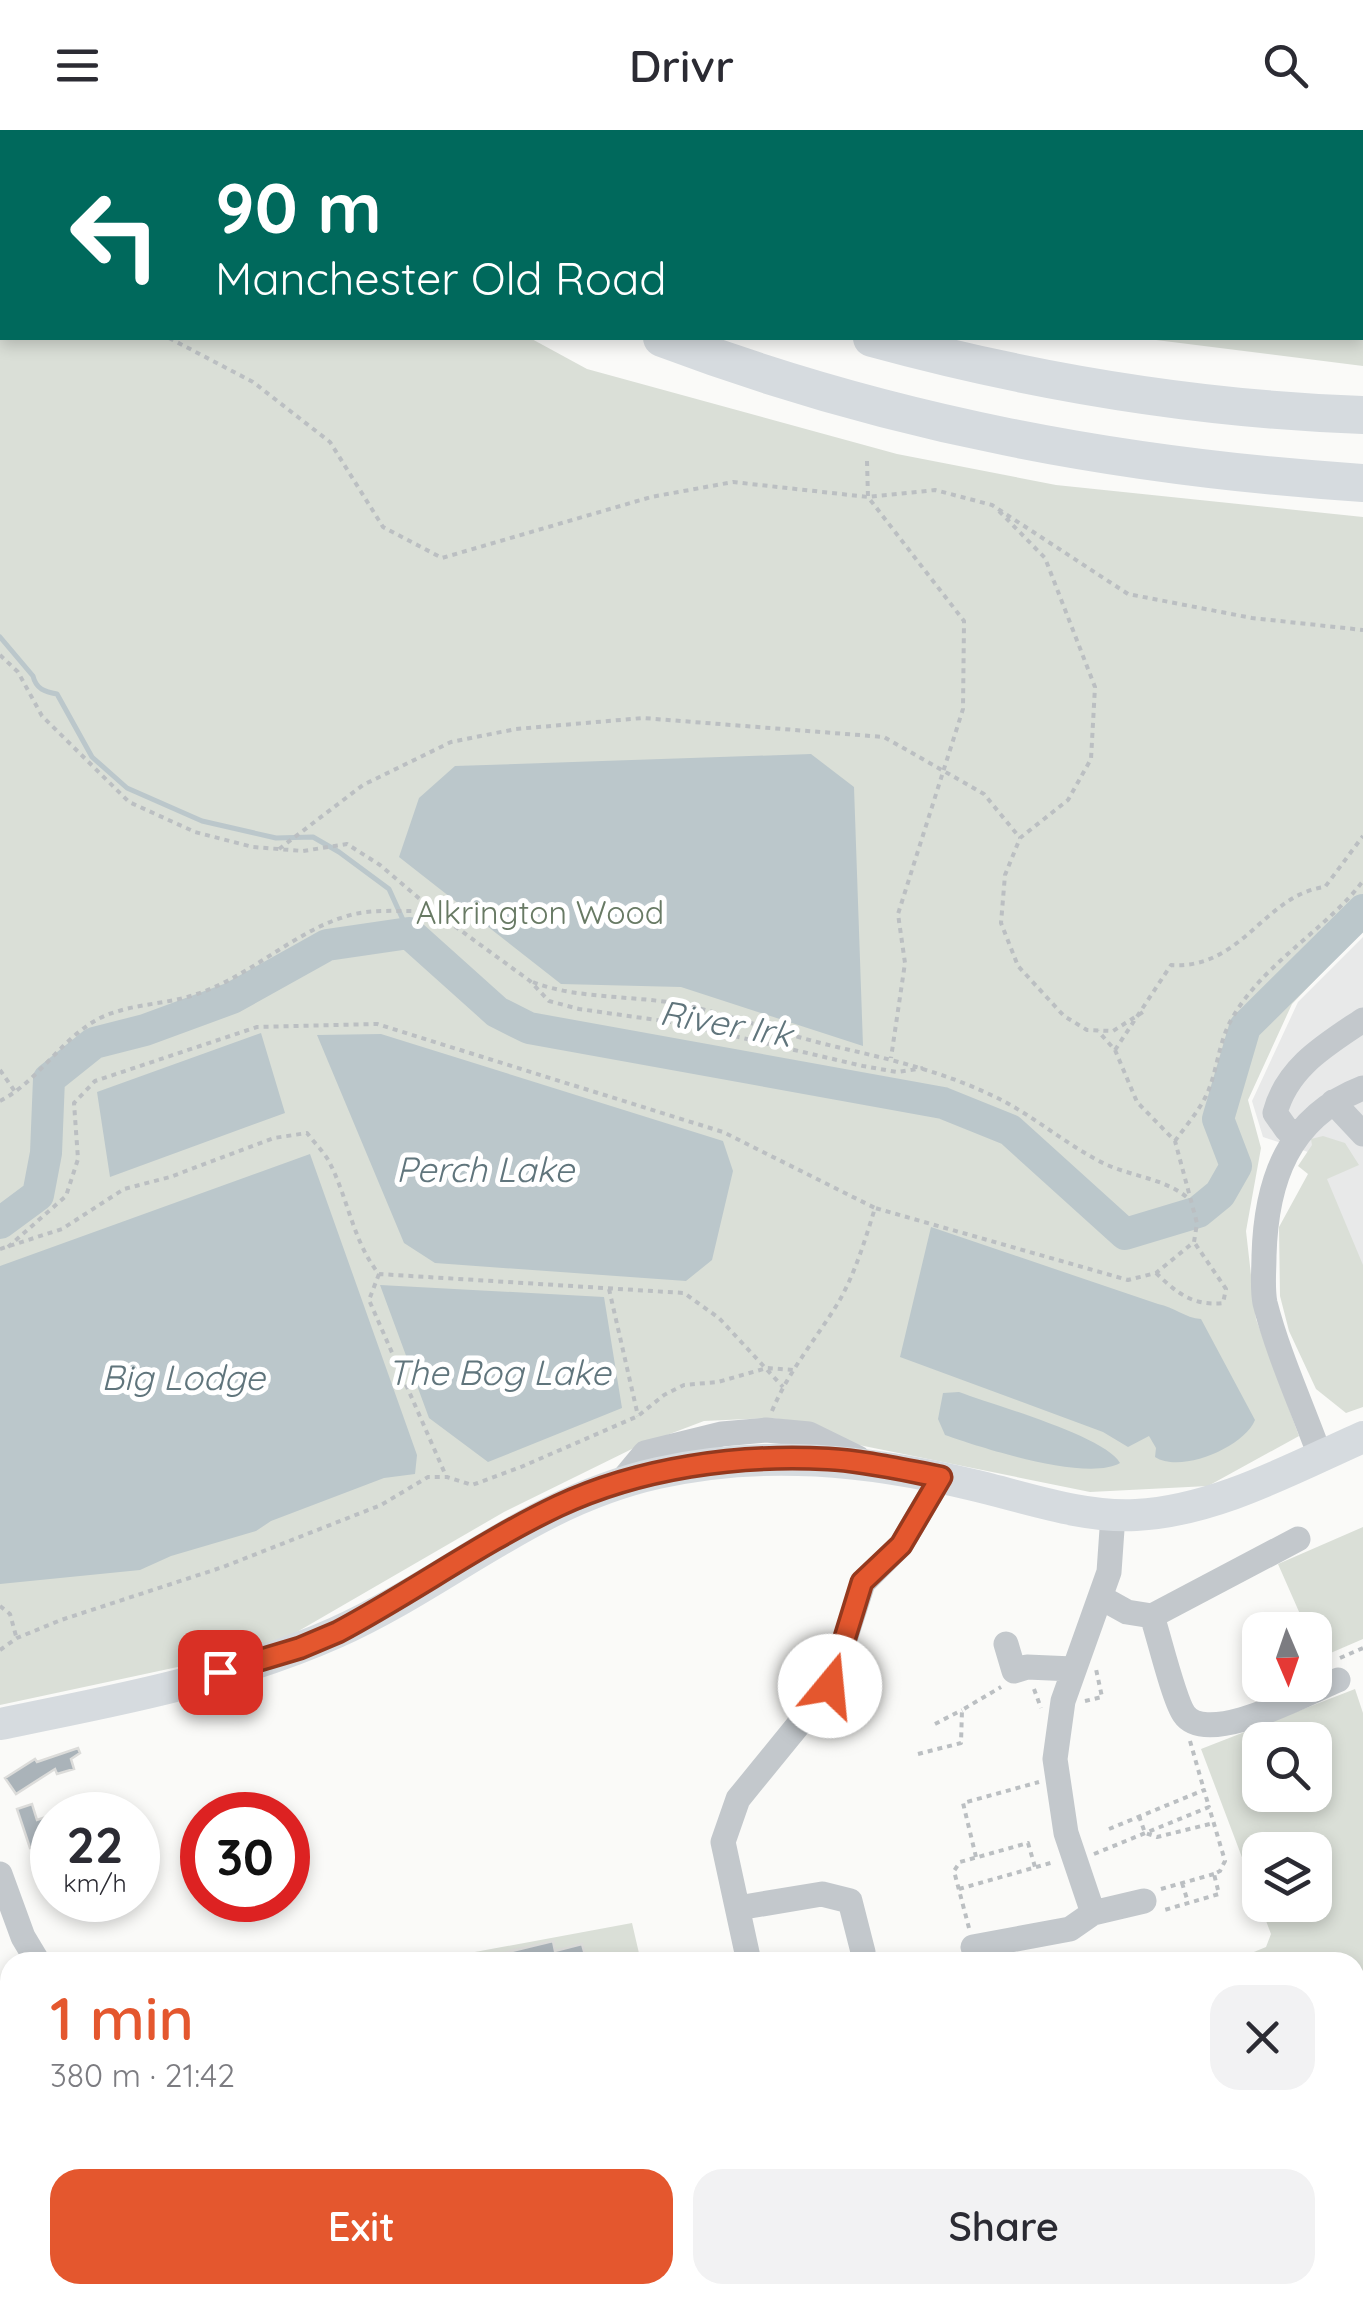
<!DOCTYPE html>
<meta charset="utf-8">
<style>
:root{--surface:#fff;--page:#f2f2f3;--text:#2b2b33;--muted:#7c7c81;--accent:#e4572e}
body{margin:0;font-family:Quicksand,sans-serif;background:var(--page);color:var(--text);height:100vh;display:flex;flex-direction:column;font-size:38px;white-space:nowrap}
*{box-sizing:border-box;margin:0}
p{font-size:32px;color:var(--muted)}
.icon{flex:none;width:55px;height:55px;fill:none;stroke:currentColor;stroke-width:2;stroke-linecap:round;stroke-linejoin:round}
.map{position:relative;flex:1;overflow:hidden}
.side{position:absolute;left:0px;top:1822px;width:1365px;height:352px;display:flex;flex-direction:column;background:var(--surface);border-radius:30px 30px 0 0;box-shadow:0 5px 15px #0003}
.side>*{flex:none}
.top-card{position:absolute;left:0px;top:0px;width:1365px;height:210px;box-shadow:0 5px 15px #0003;background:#00695c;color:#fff;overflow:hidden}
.needle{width:65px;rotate:178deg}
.tools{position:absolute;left:1242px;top:1482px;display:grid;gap:20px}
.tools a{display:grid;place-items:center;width:90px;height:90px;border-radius:20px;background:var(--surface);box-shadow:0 5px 15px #0003;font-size:50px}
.speed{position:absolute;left:30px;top:1662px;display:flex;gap:20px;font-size:50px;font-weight:700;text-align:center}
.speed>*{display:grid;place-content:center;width:130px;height:130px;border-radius:50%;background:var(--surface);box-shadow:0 5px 15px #0003;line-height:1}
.speed small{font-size:25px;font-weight:400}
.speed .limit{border:15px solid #d22;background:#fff;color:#111}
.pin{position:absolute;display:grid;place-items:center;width:85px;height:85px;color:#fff;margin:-42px;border-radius:20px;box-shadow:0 5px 15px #0006}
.me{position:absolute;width:110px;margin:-55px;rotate:17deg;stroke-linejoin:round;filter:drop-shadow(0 0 8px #0008)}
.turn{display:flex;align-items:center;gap:35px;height:210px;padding:0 50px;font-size:45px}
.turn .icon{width:130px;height:130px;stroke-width:2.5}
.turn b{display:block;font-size:70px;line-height:85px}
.round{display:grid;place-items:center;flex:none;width:105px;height:105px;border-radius:30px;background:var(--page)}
.headline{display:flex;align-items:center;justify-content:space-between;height:170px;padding:0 50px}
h1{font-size:60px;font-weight:600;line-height:75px;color:var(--accent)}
.cta{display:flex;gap:20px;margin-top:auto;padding:20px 50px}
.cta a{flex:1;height:115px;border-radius:30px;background:var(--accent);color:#fff;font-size:40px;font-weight:600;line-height:115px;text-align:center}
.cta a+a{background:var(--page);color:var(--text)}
header{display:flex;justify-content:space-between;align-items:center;height:130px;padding:0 50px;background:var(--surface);font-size:45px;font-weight:600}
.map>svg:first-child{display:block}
.built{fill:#e8e9e9}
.green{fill:#dadfd7;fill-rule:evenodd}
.water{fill:#bbc7cb}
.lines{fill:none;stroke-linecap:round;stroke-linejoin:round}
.stream{stroke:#bbc7cb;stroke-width:5}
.river{stroke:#bbc7cb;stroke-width:32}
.building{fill:#aab3b9;stroke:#dcdcda;stroke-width:2.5}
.path{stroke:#bbbfc2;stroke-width:4;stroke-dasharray:5 5;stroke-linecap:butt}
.minor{stroke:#c3c8cc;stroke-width:25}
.major{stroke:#d6dbdf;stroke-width:32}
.highway{stroke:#d6dbdf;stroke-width:38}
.route-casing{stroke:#94391e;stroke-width:25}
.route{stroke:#e4572e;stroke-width:18}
.labels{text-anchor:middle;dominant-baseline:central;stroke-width:10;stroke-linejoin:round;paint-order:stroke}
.park-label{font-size:32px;fill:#687a64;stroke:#fff}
.water-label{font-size:35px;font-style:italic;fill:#60757c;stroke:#fff}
</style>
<header><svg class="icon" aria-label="menu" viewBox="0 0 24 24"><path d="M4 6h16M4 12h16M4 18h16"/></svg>Drivr<svg class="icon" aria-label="search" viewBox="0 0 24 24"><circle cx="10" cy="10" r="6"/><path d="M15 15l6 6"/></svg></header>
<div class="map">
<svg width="1363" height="2173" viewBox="0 0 1363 2173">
<rect width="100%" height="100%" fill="#fafaf8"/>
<path class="built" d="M1363,807V1140L1311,1023L1263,1007L1252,971L1298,872Z"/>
<path class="green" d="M0,0L197,2H2V208H530L587,239L897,324L1056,355L1363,387V800L1292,874L1248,970L1261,1018L1246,1101L1256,1189L1299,1306L1208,1356L1090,1362L854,1314L810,1293L771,1288L704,1291L638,1316L504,1382L271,1517L0,1575Z
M501,0H1363V236L1140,208H1362V2Z
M1323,1006L1345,1013L1359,1035L1327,1049L1363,1135V1277L1346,1283L1316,1259L1289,1201L1280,1166L1279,1097L1308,1044L1298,1036L1312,1015L1311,1009Z
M1363,1397V1509L1319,1528L1315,1518V1500H1307L1278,1434Z
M1355,1559L1363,1583V2173H989L980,2165H1355V1832H1251L1249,1824L1266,1817L1271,1804L1201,1619ZM1260,1610H1315V1665H1260ZM1260,1720H1315V1775H1260Z
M632,1793L641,1832H438L464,1824Z
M10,2124V2165H791L800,2173H0V2131Z"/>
<path class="water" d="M811,624L854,657L863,916L681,857L561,854L399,727L419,668L455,636Z
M261,903L285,983L110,1047L97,962Z
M381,904L723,1011L733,1041L712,1130L686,1151L435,1133L404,1113L317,905Z
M310,1024L417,1325L415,1344L384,1348L271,1391L256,1401L171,1426L140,1440L0,1454V1136Z
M931,1097L1158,1174C1174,1177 1185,1188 1201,1189L1255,1290C1244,1317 1181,1344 1155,1327L1156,1318L1149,1306L1128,1317L1103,1302L900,1227Z
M380,1155L604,1167L622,1278L488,1332L429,1288Z
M959,1262C993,1275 1105,1306 1120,1333C1087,1352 982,1318 945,1305L938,1289L943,1263Z
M826,2165H980L989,2173H841Z"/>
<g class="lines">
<path class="stream" d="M0,507L33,546C36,559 45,562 57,564L92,627L127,658L202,691L276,708L313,707L339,722L389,759L409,803"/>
<path class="river" d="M0,1093L38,1065L46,1023L49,949L94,913L145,900L232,868L327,815L409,803L497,882L529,898L943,973L1010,1000L1125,1104L1198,1082L1220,1064L1236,1036L1218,989L1245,897L1363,780"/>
</g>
<path class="building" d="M78,1618L80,1623L71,1629L74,1639L57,1644L55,1639L16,1664L5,1648L35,1629L37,1632Z
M32,1674L37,1690L52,1685V1711L30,1718L17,1679Z
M553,1811L555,1821L582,1814L587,1832H488L487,1827Z"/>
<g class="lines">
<path class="path" d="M0,89L2,91
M169,208L253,252L330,312L383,397L442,428L651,367L733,352L868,367L935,360L992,375L1128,464L1252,488L1363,500
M867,331L868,367L964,491L963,579L898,784L905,833L891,928
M999,381L1045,428L1095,557L1091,629L1068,670L1020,708L1005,745L1001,793L1018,836L1064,886L1087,900L1113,901L1143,882
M0,525L18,542L42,586L129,672L195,702L253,717L303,721L347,714L380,735L434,781L530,851L549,871L579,879L678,893L863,936L897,942L923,938
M279,719L363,655L451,612L516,599L643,588L884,607L984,664L1020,708
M533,852C580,871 646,864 698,878C744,890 790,906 837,917C889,929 940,941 989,964C1029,982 1061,1011 1099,1031C1129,1047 1164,1047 1189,1069
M1115,920L1171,835C1242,840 1265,764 1325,757L1363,706
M0,940L16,963
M0,971C39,951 61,908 100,888C131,873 166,875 197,864C251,846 293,802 347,786C372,778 405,782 431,781
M1175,1011C1185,997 1198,982 1206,966C1217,943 1218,915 1230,892C1261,834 1325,801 1363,751
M8,1117L66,1066L78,1029L74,973L95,951L257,897L377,894L723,1002L875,1078
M0,1119L62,1099L124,1059L170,1047L274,1008L307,1003C313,1011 321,1019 327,1028C348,1065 352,1111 379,1144L684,1163L719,1188L783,1257
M1156,1143C1178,1164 1193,1176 1223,1173L1226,1159L1194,1112
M379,1144L369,1170L446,1346
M609,1159L638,1286
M772,1281C788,1242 816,1209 838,1173C855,1144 865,1110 875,1078L1128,1150L1156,1143L1194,1112L1197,1093L1175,1011L1137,972L1115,920L1098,901
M0,1476L10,1484L16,1506
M0,1520L17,1508L61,1490L223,1437L381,1375L428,1347H447L472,1355L521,1337L638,1286L664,1265L684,1255L718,1252L767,1238L794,1240
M1340,1528L1363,1518
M1034,1559L1041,1578
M1085,1571L1102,1567L1096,1539
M935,1594L962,1580
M1190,1611L1204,1660
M918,1624L961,1613L962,1580L1001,1557
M1139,1686L1145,1703L1157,1707L1214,1693
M1109,1699L1204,1660L1209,1677
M1094,1724L1209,1677L1225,1731L1220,1741L1214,1744L1219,1764L1161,1781
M976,1727L963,1673L1039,1652
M1182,1753L1188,1772
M959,1759L1054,1732
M1161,1759L1214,1744
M969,1798L954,1741L960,1732L1028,1713L1035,1737
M634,2173L641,2165"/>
<path class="minor" d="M1119,2L1120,0
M1333,972L1363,1004
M1299,1003L1287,1000L1275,983C1287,937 1326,915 1363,890
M1320,1326C1302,1276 1278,1224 1265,1173C1262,1158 1264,1141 1264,1126C1266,1051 1288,987 1363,958
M620,1353L645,1323L722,1304L766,1300L809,1304L858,1328
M1100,1467L1127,1482L1152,1486C1159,1507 1174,1570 1184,1584C1207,1618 1308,1562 1338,1550
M1152,1486L1298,1409
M1006,1514L1014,1541L1027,1537L1073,1539
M0,1744L23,1807L38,1832
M738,1778L822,1764L850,1771L863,1822
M1093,1783L1066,1703L1055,1629L1063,1571L1109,1442L1113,1385
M973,1817L1070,1799L1093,1783L1144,1771
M749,1832L723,1712L738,1669L830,1556L863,1453L901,1415L941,1347
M0,2018L10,2012"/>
<path class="major" d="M0,1594C110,1572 232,1549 335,1503C449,1452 532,1371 658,1343C764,1319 868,1330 973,1355C1025,1367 1082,1388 1136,1385C1215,1381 1291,1339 1363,1307"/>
<path class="highway" d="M256,0L260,2
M382,0L386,2
M662,208C890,294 1120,337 1363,353
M872,208C1033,252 1196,279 1363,285"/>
</g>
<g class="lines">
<g class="route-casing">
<path id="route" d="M220,1542L300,1518L338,1502C413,1462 482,1412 558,1376C639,1338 738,1324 828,1329C866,1331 903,1340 941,1347L901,1415L862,1452L830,1556"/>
</g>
<use href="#route" class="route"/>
</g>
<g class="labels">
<g class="park-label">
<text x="540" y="782">Alkrington Wood</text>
</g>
<g class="water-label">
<text transform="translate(726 893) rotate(10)">River Irk</text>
<text x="485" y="1039">Perch Lake</text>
<text x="499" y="1242">The Bog Lake</text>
<text x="183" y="1247">Big Lodge</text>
</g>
</g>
</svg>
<div class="tools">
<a><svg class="needle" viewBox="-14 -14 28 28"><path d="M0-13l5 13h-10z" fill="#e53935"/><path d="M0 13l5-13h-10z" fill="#7c7c81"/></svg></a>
<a><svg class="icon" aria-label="search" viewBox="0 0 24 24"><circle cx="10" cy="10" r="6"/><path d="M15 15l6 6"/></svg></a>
<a><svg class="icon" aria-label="layers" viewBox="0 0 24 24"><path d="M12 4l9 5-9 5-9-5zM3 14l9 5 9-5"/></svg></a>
</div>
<div class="speed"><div>22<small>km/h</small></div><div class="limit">30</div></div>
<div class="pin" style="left:220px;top:1542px;background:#d93025"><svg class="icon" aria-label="arrive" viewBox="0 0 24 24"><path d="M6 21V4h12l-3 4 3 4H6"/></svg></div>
<svg class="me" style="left:830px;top:1556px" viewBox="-20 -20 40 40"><circle r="19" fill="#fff"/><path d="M0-13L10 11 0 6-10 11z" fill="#e4572e"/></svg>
<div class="top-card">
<div class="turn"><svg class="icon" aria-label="left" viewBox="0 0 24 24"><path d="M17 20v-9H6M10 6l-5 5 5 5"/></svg><div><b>90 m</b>Manchester Old Road</div></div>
</div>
<section class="side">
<div class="headline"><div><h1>1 min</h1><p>380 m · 21:42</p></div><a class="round"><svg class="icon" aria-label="close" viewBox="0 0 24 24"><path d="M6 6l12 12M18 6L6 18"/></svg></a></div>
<div class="cta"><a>Exit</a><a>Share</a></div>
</section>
</div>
